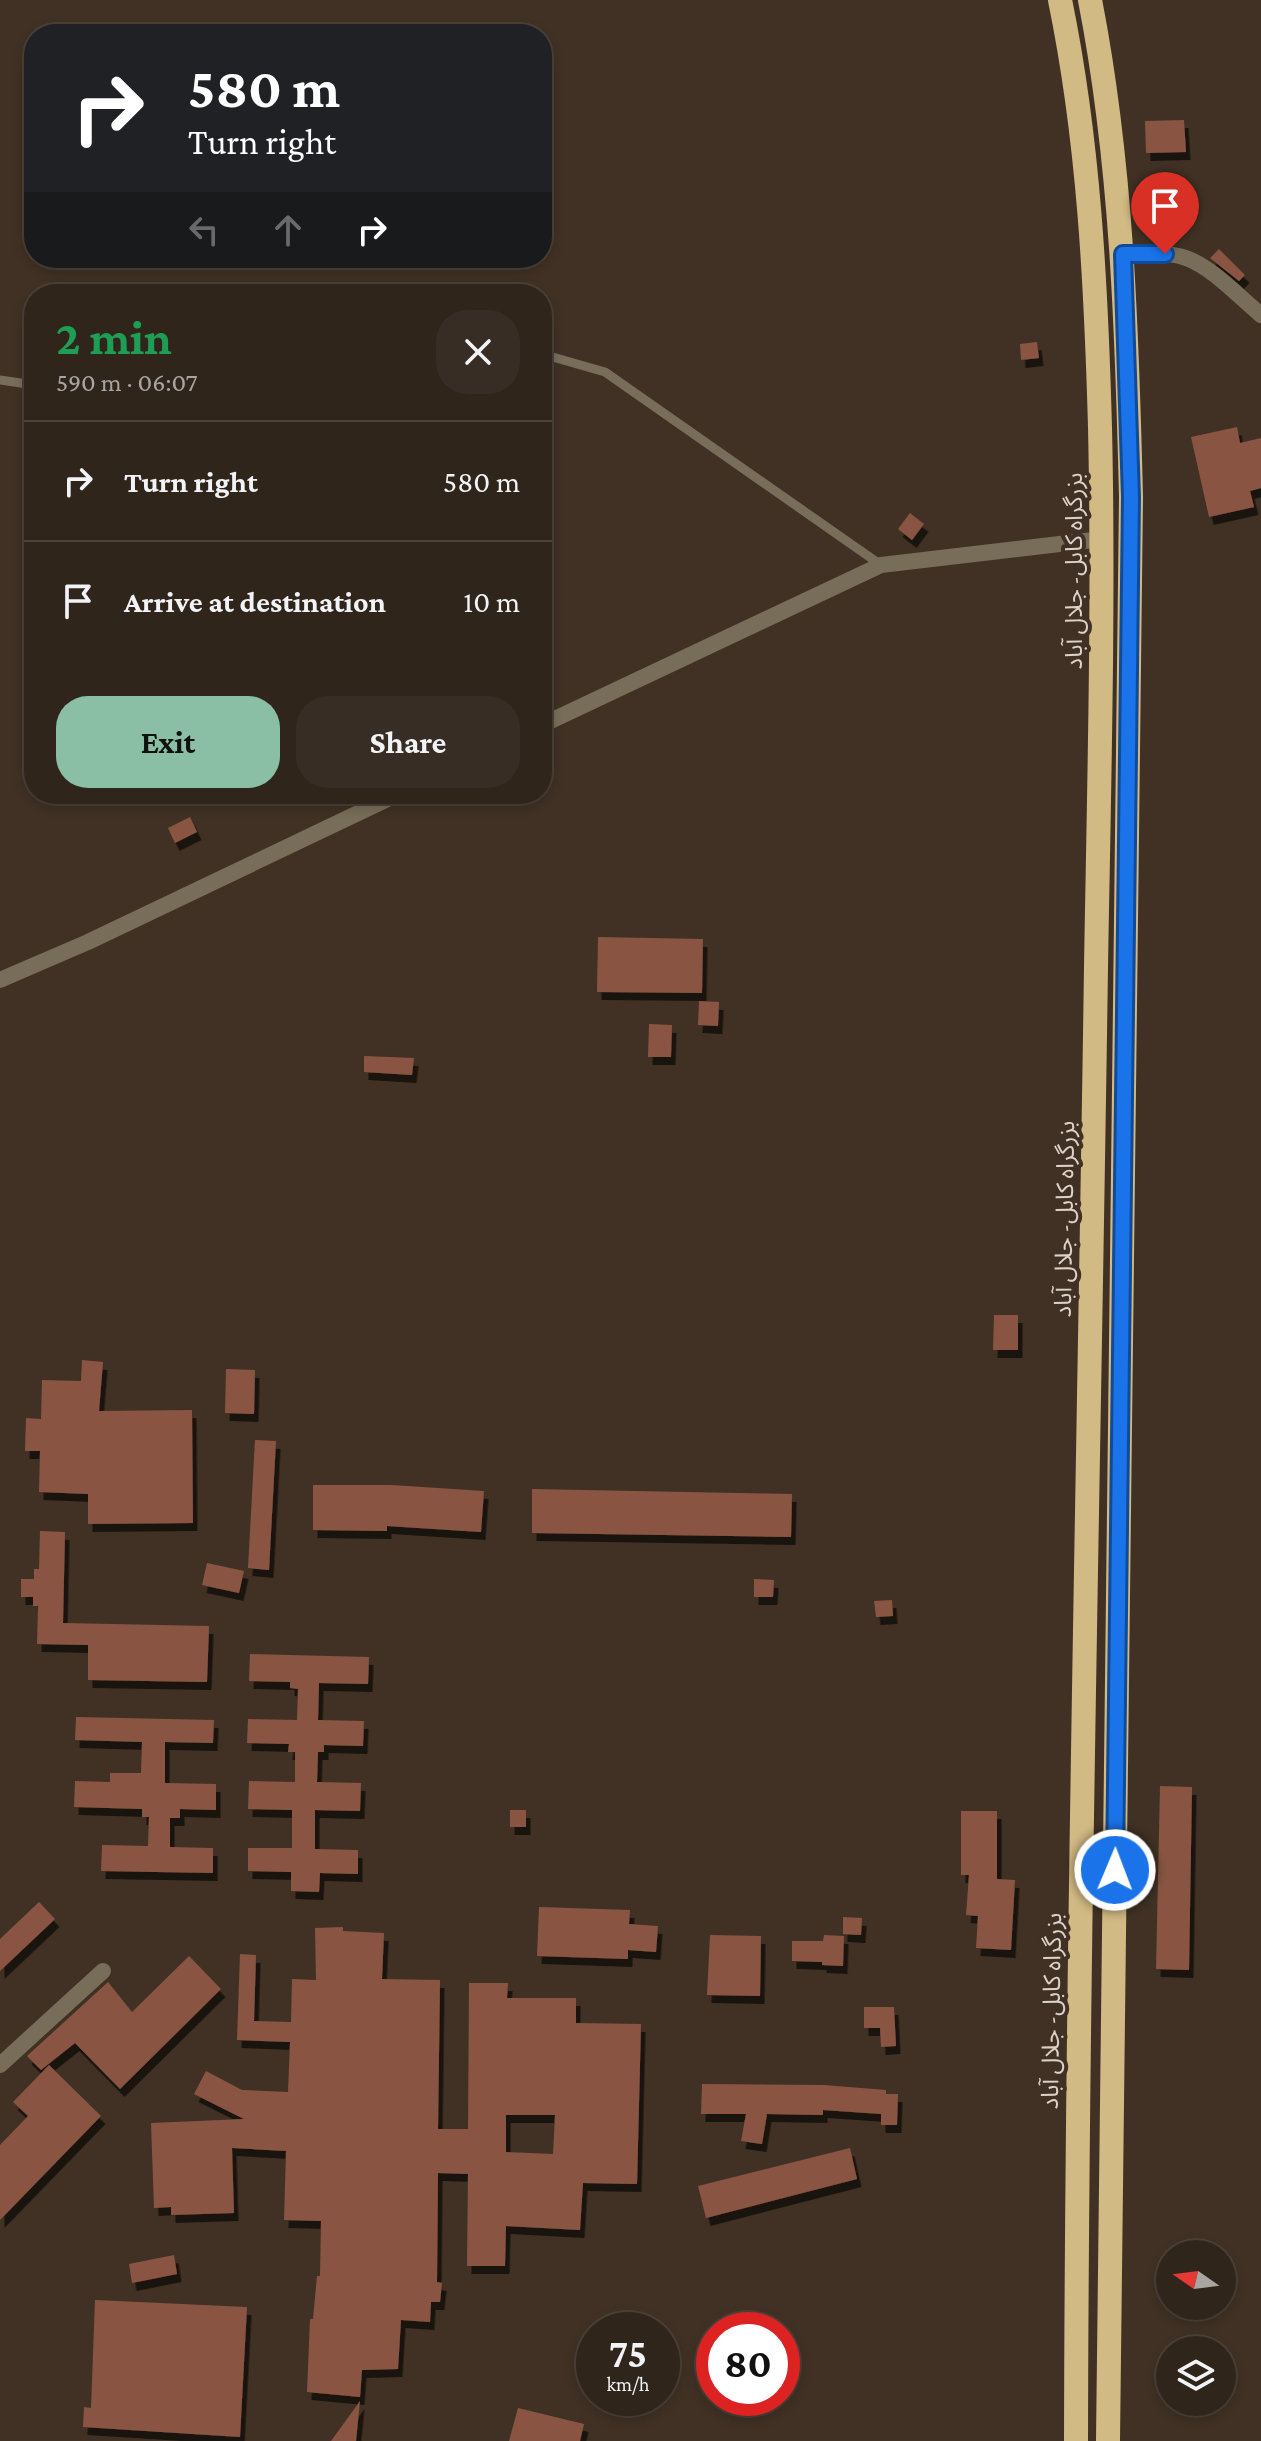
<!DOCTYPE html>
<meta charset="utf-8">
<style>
:root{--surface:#30251b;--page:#382d24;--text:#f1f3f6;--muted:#a8a5a3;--line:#4b423a;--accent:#8abfa5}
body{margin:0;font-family:"Crimson Pro","Noto Sans Arabic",serif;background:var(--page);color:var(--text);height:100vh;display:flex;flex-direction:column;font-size:30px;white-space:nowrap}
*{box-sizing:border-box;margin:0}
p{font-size:26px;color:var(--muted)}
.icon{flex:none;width:44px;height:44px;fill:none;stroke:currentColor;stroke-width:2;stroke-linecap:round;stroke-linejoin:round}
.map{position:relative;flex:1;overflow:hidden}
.details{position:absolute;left:24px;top:284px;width:528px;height:520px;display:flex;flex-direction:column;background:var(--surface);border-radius:32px;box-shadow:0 4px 12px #0003,0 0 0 2px var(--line)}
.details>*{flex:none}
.top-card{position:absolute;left:24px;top:24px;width:528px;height:244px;border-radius:32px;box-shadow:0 4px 12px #0003,0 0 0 2px var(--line);background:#202124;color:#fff;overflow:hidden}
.needle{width:52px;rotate:284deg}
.tools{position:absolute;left:1156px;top:2240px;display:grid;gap:16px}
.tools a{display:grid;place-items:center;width:80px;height:80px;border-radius:50%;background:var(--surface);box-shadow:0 4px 12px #0003,0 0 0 2px var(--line);font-size:40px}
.speed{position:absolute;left:576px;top:2312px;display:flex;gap:16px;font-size:40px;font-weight:700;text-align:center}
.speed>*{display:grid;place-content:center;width:104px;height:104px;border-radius:50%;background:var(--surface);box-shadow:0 4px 12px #0003,0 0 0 2px var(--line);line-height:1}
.speed small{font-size:20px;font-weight:400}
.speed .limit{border:12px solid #d22;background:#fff;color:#111}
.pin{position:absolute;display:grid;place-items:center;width:68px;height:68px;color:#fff;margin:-82px -34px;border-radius:50% 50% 50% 0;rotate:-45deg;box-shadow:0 0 8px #0007}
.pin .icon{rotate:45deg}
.me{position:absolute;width:88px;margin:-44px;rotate:1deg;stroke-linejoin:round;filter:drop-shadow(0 0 6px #0008)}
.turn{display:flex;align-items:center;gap:28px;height:168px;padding:0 32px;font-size:36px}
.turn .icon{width:104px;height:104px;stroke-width:2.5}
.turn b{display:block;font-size:56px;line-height:68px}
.lanes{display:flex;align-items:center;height:76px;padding:0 32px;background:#0003;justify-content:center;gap:40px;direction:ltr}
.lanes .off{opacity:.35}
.round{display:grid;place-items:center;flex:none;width:84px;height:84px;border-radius:32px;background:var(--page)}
.overview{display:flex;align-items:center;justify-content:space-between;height:136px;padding:0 32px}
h1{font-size:48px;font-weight:700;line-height:60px;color:#1e9e55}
.action{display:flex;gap:16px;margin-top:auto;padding:16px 32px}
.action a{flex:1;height:92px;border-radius:32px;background:var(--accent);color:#111;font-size:32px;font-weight:700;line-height:92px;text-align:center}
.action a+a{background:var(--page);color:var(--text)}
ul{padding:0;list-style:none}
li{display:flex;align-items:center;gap:24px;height:120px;padding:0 32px;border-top:2px solid var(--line)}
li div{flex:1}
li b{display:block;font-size:30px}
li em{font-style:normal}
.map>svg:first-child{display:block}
.building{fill:#895542;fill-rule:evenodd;filter:url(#shadow)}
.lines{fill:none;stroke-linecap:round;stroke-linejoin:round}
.lane{stroke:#776d58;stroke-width:9}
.street{stroke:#776d58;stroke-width:16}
.highway{stroke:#d2ba84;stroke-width:24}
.route-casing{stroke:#114b97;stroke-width:20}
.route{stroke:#1a73e8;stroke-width:14}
.labels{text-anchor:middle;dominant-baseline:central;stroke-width:8;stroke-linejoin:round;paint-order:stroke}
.street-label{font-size:24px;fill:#dcd2ca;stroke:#403124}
</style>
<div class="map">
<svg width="1261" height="2441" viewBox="0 0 1261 2441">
<defs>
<filter id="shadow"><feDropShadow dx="4.5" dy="8" stdDeviation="0" flood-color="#0009"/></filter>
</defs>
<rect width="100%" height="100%" fill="#403124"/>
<path class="building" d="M1184,120L1186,152L1146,153L1145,121Z
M1219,249L1245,275L1239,281L1210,258Z
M1037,342L1039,358L1021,360L1020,344Z
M1237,427L1240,443L1261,438V488L1250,491L1254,507L1209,517L1191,437Z
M910,513L924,524L912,540L898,529Z
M190,817L197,832L175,843L168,828Z
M598,937L703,939L702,993L597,992Z
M699,1001L719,1002L718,1026L698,1025Z
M649,1024L672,1025L671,1057H648Z
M364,1056L414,1058L412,1075L364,1072Z
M994,1315H1018V1350H993Z
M82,1360L103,1362L99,1411L192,1410L193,1523L88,1524V1494L39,1492L40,1451H25L26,1418L41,1419L42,1380L81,1381Z
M226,1369L255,1370L254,1414L225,1413Z
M255,1440L276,1441L269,1570L248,1568Z
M313,1485H391L484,1491L481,1532L387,1526V1531L313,1530Z
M532,1489L792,1494L791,1537L532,1533Z
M40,1531L65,1532L63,1623L209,1626L207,1682L88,1680V1645L37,1644L38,1606H33V1597H21V1579H34V1569H39Z
M207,1563L244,1571L239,1593L202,1585Z
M754,1579L774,1580L773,1597H754Z
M892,1600L893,1616L876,1617L874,1601Z
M250,1654L369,1657L368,1684L319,1683L318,1720L364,1721L363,1746L324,1745V1752H318L317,1782L361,1783L360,1811L315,1810V1849L358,1850V1874L320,1873L319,1892L291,1891V1872L248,1871V1848H292V1810L248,1809L249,1781L295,1782V1752H288L289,1744L247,1743L248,1719L297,1720L298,1689L290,1688V1682L249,1681Z
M76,1717L214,1720L213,1743L165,1742V1783L216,1784V1810L180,1809V1818H170V1847L213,1848V1873L101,1871L102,1845L148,1846L149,1817H142V1809L74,1807L75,1781L110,1782V1773H141L142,1742L75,1740Z
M1160,1786L1192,1787L1189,1970L1156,1969Z
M510,1810H526V1827H510Z
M961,1811H997V1879L1015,1880L1011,1950L976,1948L978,1916L966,1915L969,1875H961Z
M39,1902L55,1919L0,1971V1939Z
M539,1907L630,1910L629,1924L658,1926L656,1952L628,1950V1959L537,1956Z
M843,1917L862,1918L861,1935L843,1934Z
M343,1927V1931L384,1933L382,1979L440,1980L438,2129H468L469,1983H508L507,1998H576V2023L641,2024L637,2184L583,2183L580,2230L506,2226L505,2266H467L468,2174L438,2173L437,2282L442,2283L440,2302H431L430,2322L401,2320L398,2369L362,2370L360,2397L307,2392L310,2319H313L317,2276H320L321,2221L284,2220L286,2151L232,2148L234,2213L171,2215V2207L154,2208L151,2123L244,2119L194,2094L206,2071L242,2090L288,2092L290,2042L237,2040L240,1954L256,1955L254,2021L291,2022L292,1979L316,1980L315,1928ZM506,2115H555L553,2154L506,2152Z
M710,1935L761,1936L760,1996L707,1995Z
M824,1935L844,1936L843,1966L822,1965V1962L792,1961V1941H823Z
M189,1956L221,1989L120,2089L75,2043L41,2070L27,2056L108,1982L132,2012Z
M864,2007H894L896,2046L881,2047L880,2028H864Z
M49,2065L101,2116L0,2220V2145L28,2116L13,2102Z
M702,2084L824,2085L886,2090V2094H898L897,2125H881V2114L823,2110V2115L767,2114L762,2144L741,2141L746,2114H701Z
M850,2148L857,2179L706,2218L698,2186Z
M174,2255L177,2274L132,2283L129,2264Z
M95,2300L247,2307L240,2437L83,2427L84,2407L91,2408Z
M360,2401L356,2441H331Z
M518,2408L584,2424L580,2441H509Z"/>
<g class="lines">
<path class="lane" d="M542,354L605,372L881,565
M0,380L34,385"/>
<path class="street" d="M1123,254C1143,254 1166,251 1186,258C1213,268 1238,296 1261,315
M542,725L881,565L1102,539
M0,980L88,942L398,794
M0,2065L103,1971"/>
<path class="highway" d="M1060,0C1089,141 1096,284 1100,427C1104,607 1099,787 1096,967C1089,1459 1077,1950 1076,2441
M1090,0C1122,164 1127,331 1131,497L1108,2441"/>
</g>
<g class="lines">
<g class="route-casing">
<path id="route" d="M1115,1870L1131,497L1123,254H1165"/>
</g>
<use href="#route" class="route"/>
</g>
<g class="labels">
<g class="street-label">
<text transform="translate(1073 571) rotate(-90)">بزرگراه کابل- جلال آباد</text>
<text transform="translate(1064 1219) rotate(-89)">بزرگراه کابل- جلال آباد</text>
<text transform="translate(1051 2011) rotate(-89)">بزرگراه کابل- جلال آباد</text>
</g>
</g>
</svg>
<div class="tools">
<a><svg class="needle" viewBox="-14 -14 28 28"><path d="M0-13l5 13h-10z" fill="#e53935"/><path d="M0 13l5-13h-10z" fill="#a8a5a3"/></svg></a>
<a><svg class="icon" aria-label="layers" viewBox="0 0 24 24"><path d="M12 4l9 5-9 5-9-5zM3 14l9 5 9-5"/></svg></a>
</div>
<div class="speed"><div>75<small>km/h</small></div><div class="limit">80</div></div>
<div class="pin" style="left:1165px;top:254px;background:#d93025"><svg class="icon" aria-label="arrive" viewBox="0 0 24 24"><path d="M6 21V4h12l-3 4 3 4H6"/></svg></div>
<svg class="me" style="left:1115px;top:1870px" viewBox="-20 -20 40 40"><circle r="17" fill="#1a73e8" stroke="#fff" stroke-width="3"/><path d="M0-11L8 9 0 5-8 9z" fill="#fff"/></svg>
<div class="top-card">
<div class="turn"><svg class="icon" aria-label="right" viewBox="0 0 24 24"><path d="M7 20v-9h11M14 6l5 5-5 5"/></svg><div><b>580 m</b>Turn right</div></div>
<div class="lanes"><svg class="icon off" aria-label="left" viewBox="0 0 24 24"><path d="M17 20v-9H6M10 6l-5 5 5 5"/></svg><svg class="icon off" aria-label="ahead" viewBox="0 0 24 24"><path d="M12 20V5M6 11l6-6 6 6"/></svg><svg class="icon" aria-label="right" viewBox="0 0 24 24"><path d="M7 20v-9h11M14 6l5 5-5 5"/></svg></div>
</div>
<section class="details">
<div class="overview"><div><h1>2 min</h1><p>590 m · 06:07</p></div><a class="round"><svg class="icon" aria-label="close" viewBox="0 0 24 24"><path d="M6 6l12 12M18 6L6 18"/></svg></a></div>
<ul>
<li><svg class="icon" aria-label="right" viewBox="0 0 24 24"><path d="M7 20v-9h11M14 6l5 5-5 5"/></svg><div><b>Turn right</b></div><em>580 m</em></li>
<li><svg class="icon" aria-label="arrive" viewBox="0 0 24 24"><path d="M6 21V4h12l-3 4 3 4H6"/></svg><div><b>Arrive at destination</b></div><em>10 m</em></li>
</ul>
<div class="action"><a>Exit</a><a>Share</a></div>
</section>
</div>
